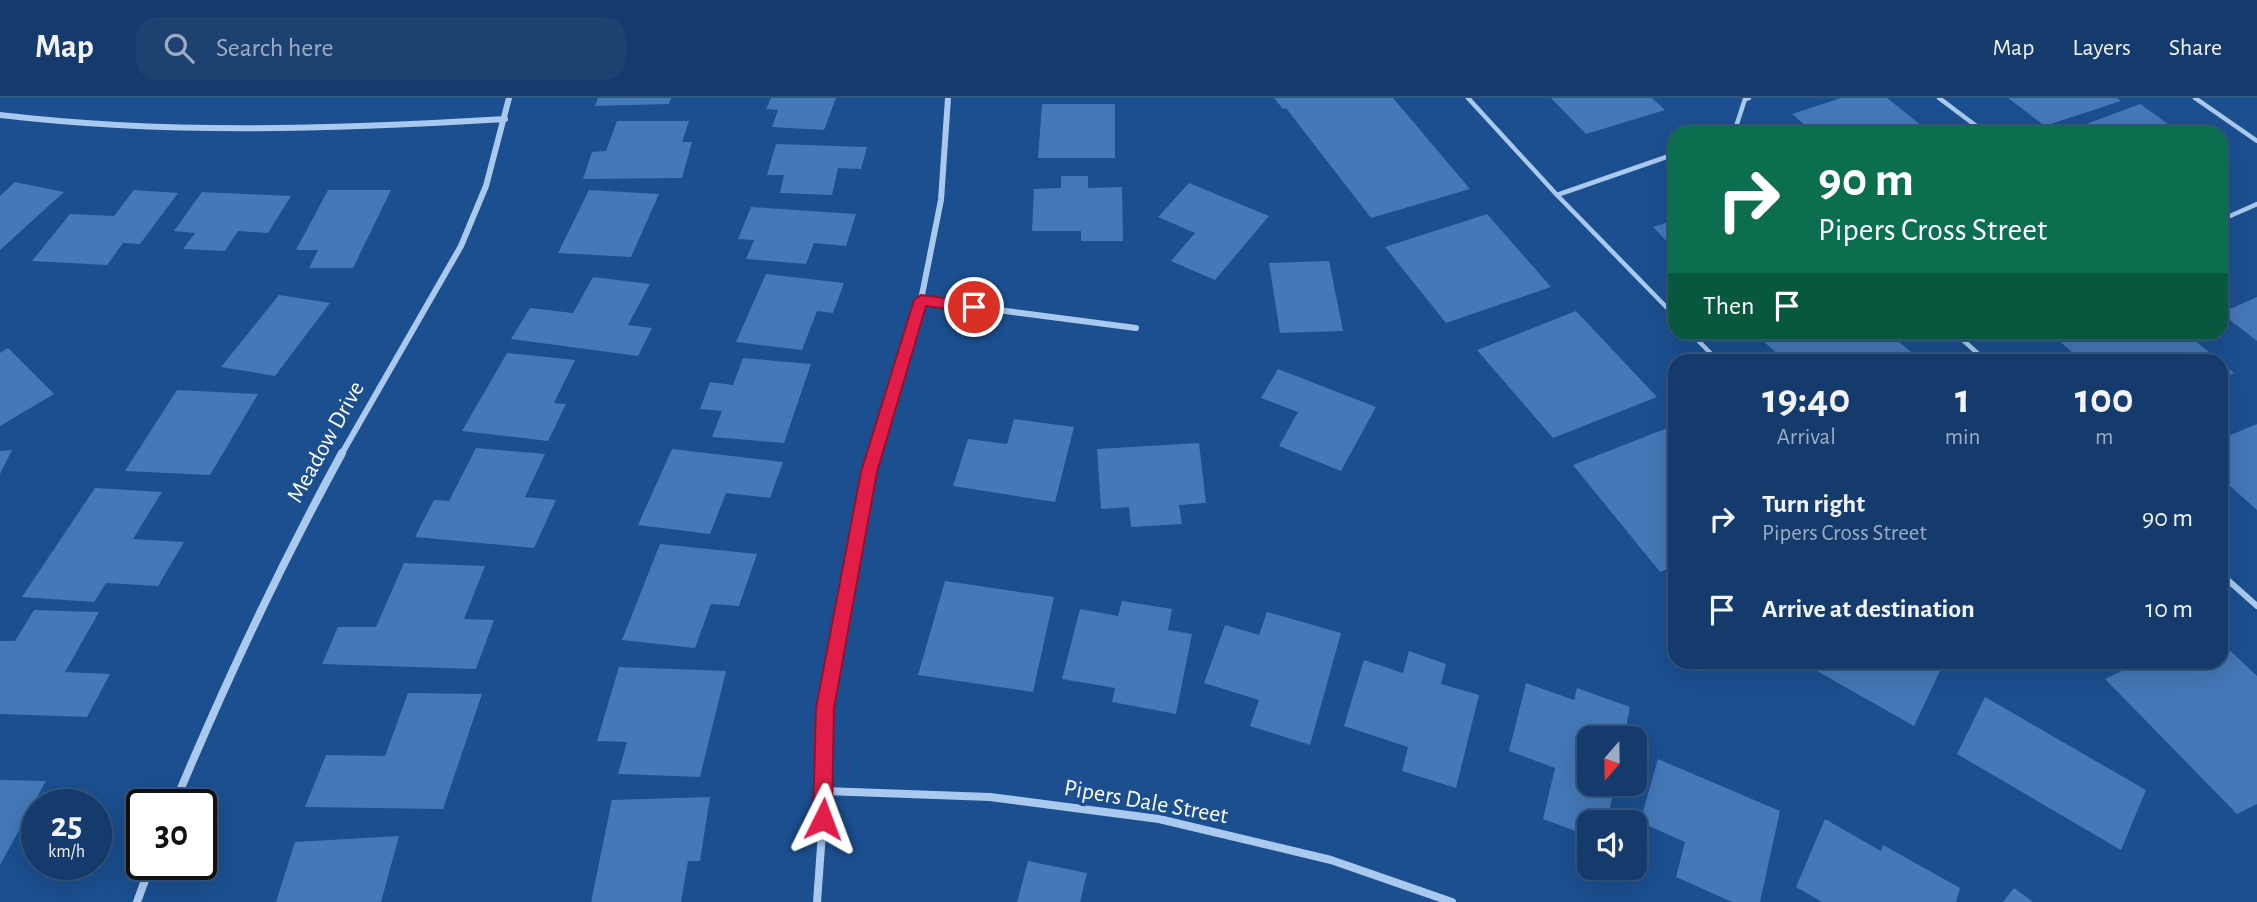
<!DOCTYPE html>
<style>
:root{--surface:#143b6b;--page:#1d4271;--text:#f1f3f6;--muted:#9dadc1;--line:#33557e}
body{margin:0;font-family:"Alegreya Sans",sans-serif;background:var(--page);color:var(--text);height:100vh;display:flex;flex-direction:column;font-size:26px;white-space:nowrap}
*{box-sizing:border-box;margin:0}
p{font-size:23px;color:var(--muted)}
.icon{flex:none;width:38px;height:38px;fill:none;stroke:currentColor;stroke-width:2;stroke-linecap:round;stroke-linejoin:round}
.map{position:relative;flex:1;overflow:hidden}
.drawer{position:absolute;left:1668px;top:256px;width:560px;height:315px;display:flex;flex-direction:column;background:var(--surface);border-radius:21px;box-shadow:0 7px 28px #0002,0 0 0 2px var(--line)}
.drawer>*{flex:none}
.banner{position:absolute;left:1668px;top:28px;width:560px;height:214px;border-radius:21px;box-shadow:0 7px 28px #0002,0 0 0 2px var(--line);background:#0b6e4f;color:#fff;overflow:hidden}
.needle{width:46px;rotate:200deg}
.buttons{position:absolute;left:1577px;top:628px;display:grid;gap:14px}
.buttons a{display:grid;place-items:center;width:70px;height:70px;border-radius:14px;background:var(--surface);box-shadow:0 7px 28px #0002,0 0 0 2px var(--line);font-size:35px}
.speed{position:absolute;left:21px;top:691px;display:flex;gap:14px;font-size:35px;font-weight:700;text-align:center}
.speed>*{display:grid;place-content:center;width:91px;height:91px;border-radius:50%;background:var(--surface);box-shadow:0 7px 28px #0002,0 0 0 2px var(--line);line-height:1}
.speed small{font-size:18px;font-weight:400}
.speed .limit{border:4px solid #111;border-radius:10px;background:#fff;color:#111}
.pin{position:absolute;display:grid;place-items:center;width:60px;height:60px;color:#fff;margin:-30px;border:4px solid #fff;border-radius:50%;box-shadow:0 2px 7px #0007}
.me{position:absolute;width:77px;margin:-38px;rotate:3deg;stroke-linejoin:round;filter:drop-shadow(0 0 5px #0008)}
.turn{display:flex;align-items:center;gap:24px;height:147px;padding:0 35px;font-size:32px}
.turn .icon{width:91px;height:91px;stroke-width:2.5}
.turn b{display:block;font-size:49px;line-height:60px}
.then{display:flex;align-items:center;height:66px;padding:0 35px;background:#0003;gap:14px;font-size:26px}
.eta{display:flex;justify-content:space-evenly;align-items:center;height:119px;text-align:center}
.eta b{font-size:42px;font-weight:700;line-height:49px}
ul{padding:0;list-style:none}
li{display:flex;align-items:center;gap:21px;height:91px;padding:0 35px}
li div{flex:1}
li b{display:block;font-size:26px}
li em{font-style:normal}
header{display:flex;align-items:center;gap:42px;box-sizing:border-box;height:98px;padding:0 35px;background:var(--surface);border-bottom:2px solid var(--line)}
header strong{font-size:33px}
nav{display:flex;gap:38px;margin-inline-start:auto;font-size:24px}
.search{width:490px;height:63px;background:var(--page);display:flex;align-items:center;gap:18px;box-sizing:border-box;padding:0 24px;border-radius:21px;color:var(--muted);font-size:26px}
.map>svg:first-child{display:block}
.building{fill:#4478b7}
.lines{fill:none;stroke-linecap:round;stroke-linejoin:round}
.lane-far1{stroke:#a9c9ee;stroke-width:4.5}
.lane{stroke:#a9c9ee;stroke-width:6}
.street-far1{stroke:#a9c9ee;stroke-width:6}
.street{stroke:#a9c9ee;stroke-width:8}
.route{fill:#e11d48;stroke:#92132f;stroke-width:2}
.labels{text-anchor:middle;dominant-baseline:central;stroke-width:7;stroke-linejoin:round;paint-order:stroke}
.street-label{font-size:24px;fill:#fff;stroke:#1b4f8f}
</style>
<header>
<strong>Map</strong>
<div class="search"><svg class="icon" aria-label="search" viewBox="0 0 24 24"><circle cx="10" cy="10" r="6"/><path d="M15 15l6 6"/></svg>Search here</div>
<nav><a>Map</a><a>Layers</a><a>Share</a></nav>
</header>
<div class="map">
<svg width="2257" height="804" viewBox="0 0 2257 804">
<rect width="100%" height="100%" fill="#1b4f8f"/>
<path class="building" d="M598,0H671L669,6L595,8Z
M771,0H836L824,32L772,29L778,12L766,11Z
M1274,0H1393L1470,91L1371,120L1286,10L1283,11Z
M1551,0H1652L1665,12L1586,36Z
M1841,0H1887L1931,35H1814L1792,16Z
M2008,0H2117L2121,3L2045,28Z
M1042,6H1115V60H1038Z
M2140,6L2181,35H2099L2086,26Z
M617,23H689L682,44H692L682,80L583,81L592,54L606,53Z
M776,46L867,49L861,71L838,70L832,97L780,95L784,77H767Z
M1061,78H1088V90L1122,89L1123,143H1081V133H1032L1034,91L1061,90Z
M15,84L64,94L0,152V98Z
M1189,85L1269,118L1215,182L1171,163L1195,135L1158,119Z
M134,92L178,95L140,146L123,145L107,167L32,163L70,116L114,118Z
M328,92H391L353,170H309L318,152H296Z
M589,92L659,96L631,159L558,155Z
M202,94L291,98L268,135L238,133L225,153L183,151L195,135L174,133Z
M751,109L856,116L846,148L814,145L806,166L746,161L754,142L738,141Z
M1487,116L1551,189L1446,225L1385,149Z
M1675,122V152L1653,129Z
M1329,163L1343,233L1280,235L1269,165Z
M766,176L844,185L833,215L817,213L802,252L736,244Z
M593,179L650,186L628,227L652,230L638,258L511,241L530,210L573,215Z
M279,197L330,205L275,278L221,269Z
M2257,199V243L2221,215Z
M1576,213L1657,299L1553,340L1477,252Z
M1775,234H1888L1920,262H1784L1761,241Z
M2049,234H2184L2219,262H2081Z
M8,250L54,296L0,328V255Z
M507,255L575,262L554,305L566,306L548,343L462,333Z
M743,260L811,266L784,345L712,339L722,313L700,311L710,284L733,287Z
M2221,264L2234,275L2221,281Z
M1278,271L1376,309L1341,373L1279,348L1298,314L1261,300Z
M177,292L258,296L210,377L125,373Z
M1014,321L1074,329L1055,404L953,388L968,341L1007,346Z
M2257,326V412L2221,380V341Z
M1675,327V468L1660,474L1573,367Z
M1199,345L1206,405L1179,407L1182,426L1131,429L1129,409L1101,411L1097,351Z
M476,350L545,356L525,399L556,402L534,450L415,439L434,402L449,403Z
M672,351L783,364L770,400L726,395L710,436L638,427Z
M12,352L0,376V353Z
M95,390L162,394L133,441L184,444L158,488L106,485L94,504L22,499Z
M660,446L757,456L739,508L711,506L695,550L622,542Z
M404,465L485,468L464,521L494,522L476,571L322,566L338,529H376Z
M945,483L1054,499L1033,594L918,577Z
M1122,503L1172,511L1168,532L1192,536L1176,616L1112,604L1115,590L1062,581L1080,511L1118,518Z
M34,512L99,514L65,574L110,576L87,619L0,616V543H15Z
M1267,514L1341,535L1310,647L1250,628L1259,602L1204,585L1225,527L1259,537Z
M2221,544L2257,578V706L2237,716L2105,581L2141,564H2221Z
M1409,553L1446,566L1441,586L1479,597L1456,690L1402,673L1408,649L1344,628L1364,562L1403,575Z
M1801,564H1927L1941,571L1914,628Z
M619,569L726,573L700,679L618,676L627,644L597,643Z
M1526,585L1574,602L1577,590L1630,609L1624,640H1589V686H1615L1607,724H1589V738L1543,721L1555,670L1509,653Z
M408,595L482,596L443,711L305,709L326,657L385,658Z
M1985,599L2146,692L2121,752L1957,656Z
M1658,661L1780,713L1760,804H1732L1676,779L1685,744L1640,724Z
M0,682L46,683L0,767Z
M710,699L700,763H688L681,804H591L612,702Z
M1825,721L1881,753L1883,747L1960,790L1956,804H1822L1796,789Z
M399,738L381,804H276L295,744Z
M1028,763L1087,775L1080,804H1017Z
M2014,790L2033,804H2003Z"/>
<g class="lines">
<path class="lane-far1" d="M1468,0L1557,97
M1939,0L1979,30
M2195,0L2257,43
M1734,35L1745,1L1749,0
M1675,56L1557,97L1675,218
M2221,122L2257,106
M1690,234L1717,262
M1954,234L1985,262"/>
<path class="lane" d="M2221,476L2257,508"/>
<path class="street-far1" d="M0,17C169,37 336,31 505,21
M921,202L1136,230
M341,357L461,148L486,88L509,0
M874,357L921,202L941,102L948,0"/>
<path class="street" d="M825,693L990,699L1159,721L1331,762L1452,804
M174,707C224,587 279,470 342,355
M137,804L151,766
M817,804L825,693V610L875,355"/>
</g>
<path class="route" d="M921,197L974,204L982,209L974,214L926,208L877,374L834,610L832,721L829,727L823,730L816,727L813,721L816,610L861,374L914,202Z"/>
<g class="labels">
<g class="street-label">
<text transform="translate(326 344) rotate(-61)">Meadow Drive</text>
<text transform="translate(1146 704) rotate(10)">Pipers Dale Street</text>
</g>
</g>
</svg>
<div class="buttons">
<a><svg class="needle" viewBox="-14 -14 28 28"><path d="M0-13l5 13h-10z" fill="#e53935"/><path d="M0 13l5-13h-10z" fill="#9dadc1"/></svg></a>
<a><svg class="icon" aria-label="sound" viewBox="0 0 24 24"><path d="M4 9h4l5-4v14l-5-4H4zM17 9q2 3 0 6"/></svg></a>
</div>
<div class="speed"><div>25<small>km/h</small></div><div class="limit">30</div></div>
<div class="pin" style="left:974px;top:209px;background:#d93025"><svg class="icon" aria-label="arrive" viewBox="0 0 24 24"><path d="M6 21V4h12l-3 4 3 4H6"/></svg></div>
<svg class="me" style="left:823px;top:721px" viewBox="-20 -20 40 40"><path d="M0-17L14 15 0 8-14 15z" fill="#e11d48" stroke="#fff" stroke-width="4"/></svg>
<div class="banner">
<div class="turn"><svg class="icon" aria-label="right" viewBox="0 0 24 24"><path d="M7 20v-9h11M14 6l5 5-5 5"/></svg><div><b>90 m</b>Pipers Cross Street</div></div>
<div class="then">Then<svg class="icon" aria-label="arrive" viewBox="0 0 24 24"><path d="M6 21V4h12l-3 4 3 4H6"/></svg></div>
</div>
<section class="drawer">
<div class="eta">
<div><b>19:40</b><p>Arrival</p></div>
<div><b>1</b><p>min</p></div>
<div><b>100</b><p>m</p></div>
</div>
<ul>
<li><svg class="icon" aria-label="right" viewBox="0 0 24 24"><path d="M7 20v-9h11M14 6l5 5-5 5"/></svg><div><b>Turn right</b><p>Pipers Cross Street</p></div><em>90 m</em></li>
<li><svg class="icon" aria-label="arrive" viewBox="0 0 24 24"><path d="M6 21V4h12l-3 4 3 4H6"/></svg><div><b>Arrive at destination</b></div><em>10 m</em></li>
</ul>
</section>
</div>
